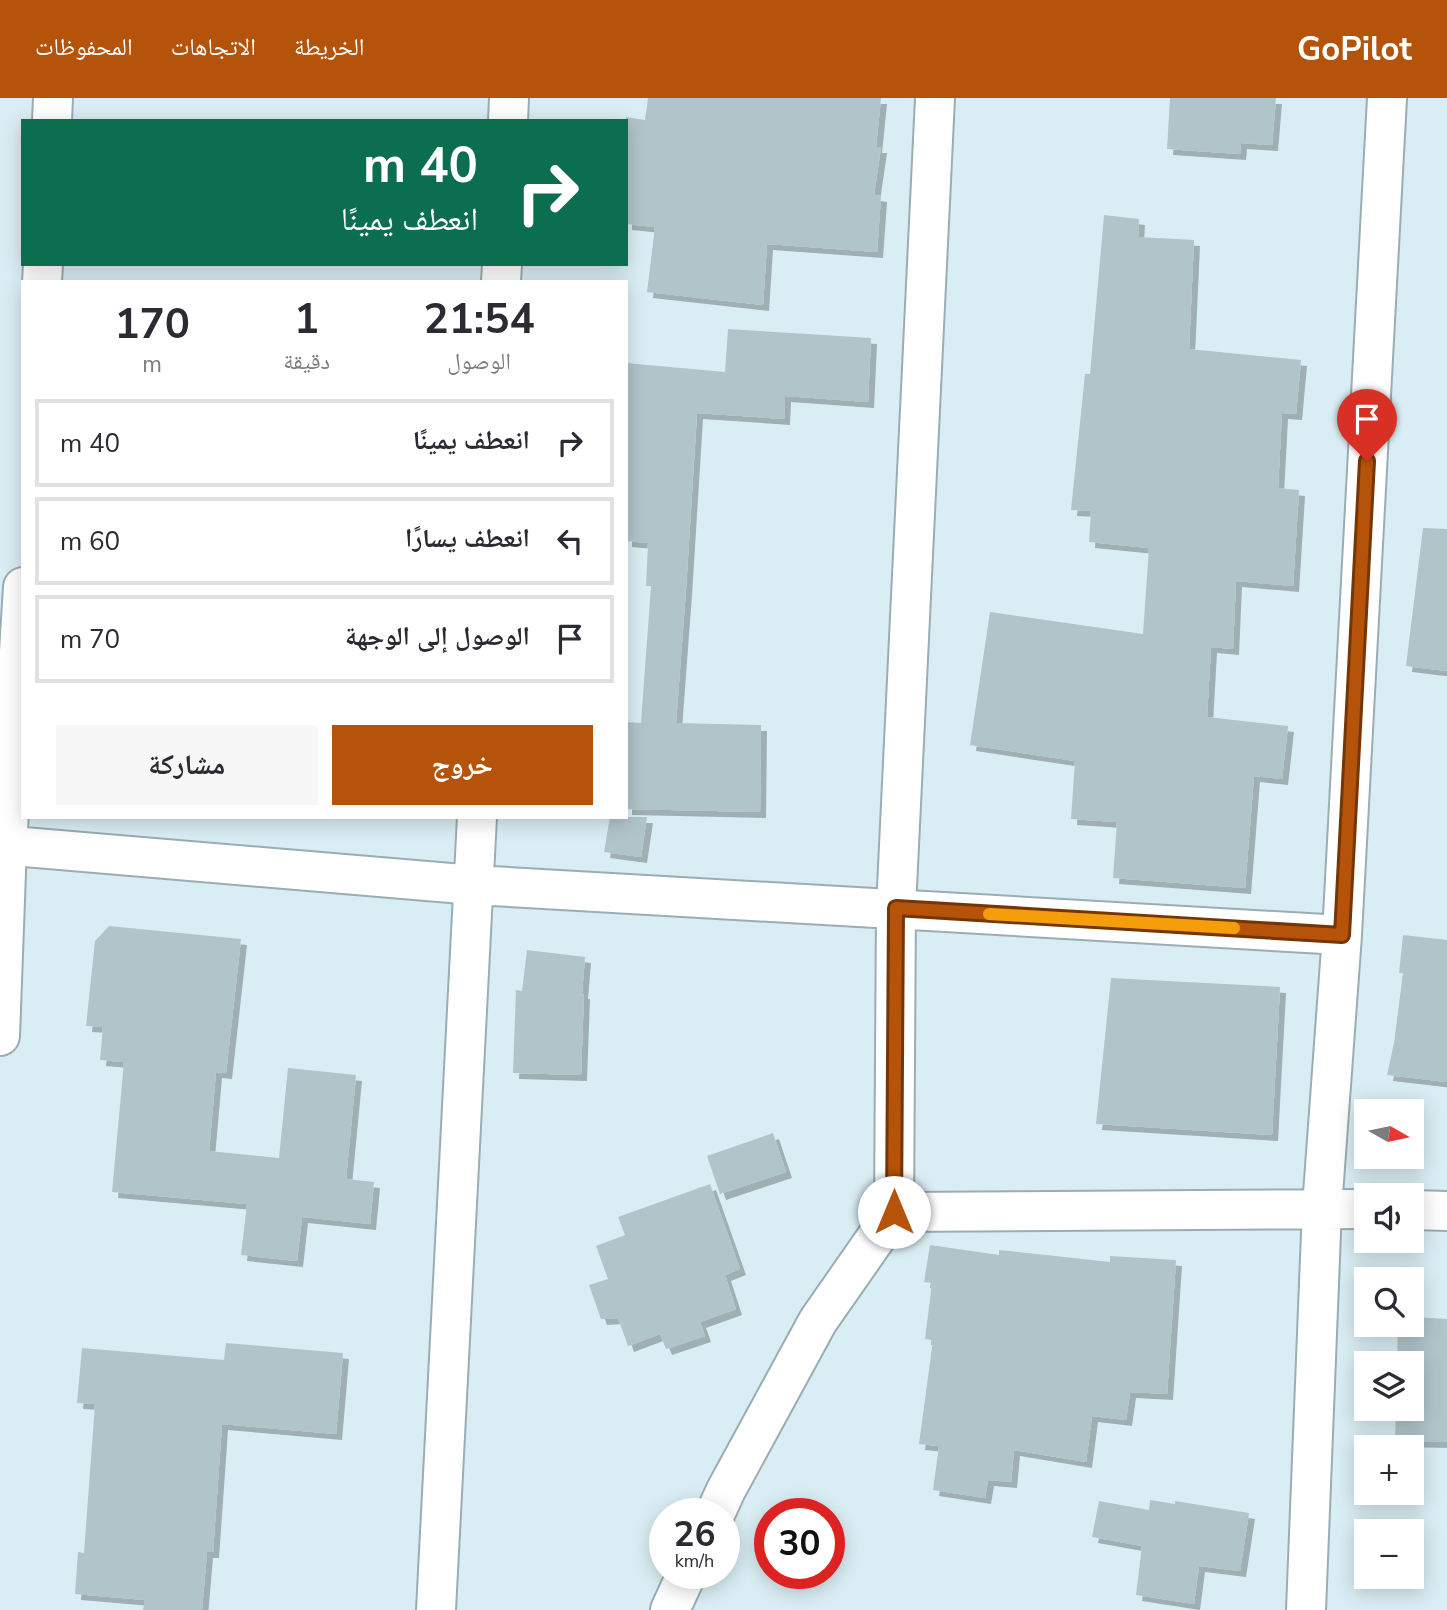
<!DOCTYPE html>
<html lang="ar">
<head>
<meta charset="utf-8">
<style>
	:root { --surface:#fff; --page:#f7f7f7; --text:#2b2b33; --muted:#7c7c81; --line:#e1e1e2; --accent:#b45309 }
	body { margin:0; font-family:"Nunito Sans","Noto Naskh Arabic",sans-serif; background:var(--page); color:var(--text); direction:rtl; height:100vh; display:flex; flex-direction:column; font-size:26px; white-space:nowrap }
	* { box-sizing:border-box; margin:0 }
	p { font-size:23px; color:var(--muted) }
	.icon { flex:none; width:38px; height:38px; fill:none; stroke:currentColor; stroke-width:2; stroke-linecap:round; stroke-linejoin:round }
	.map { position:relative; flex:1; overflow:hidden; direction:ltr }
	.sheet { position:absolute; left:21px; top:182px; width:607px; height:539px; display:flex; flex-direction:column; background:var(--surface); border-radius:0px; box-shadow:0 4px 18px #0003; direction:rtl }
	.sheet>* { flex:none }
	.top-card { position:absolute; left:21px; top:21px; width:607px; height:147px; border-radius:0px; box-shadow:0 4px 18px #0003; direction:rtl; background:#0b6e4f; color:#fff; overflow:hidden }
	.needle { width:46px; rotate:99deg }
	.fabs { position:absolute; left:1354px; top:1001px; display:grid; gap:14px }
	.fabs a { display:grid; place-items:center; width:70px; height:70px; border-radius:0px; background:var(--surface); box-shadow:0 4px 18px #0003; font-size:35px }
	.speed { position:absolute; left:649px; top:1400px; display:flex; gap:14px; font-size:35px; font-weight:700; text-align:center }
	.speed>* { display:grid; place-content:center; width:91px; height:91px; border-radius:50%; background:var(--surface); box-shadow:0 4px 18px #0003; line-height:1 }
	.speed small { font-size:18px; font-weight:400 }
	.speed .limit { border:10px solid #d22; background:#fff; color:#111 }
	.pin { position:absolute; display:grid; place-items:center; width:60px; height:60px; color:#fff; margin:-72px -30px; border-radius:50% 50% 50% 0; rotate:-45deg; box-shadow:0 0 7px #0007 }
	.pin .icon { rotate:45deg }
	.me { position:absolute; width:77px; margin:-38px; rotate:0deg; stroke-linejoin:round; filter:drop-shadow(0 0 5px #0008) }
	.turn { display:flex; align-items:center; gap:24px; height:147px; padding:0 35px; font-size:32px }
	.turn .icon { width:91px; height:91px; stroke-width:2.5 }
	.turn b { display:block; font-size:49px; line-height:60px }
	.eta { display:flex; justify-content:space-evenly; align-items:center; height:119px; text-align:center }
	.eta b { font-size:42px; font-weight:700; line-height:49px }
	.primary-button { display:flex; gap:14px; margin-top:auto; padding:14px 35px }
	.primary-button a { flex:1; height:80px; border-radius:0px; background:var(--accent); color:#fff; font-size:28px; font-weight:700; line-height:80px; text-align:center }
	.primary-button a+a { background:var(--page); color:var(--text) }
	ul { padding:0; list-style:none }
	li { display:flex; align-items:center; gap:21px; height:88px; margin:0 14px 10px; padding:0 21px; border:4px solid var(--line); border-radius:0px }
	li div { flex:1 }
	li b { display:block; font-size:26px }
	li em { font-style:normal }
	header { display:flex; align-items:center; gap:42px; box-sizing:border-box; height:98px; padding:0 35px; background:var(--accent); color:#fff }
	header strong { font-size:33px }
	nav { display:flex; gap:38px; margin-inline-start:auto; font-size:24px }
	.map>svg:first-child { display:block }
	.building { fill:#b0c5ca; filter:url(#shadow) }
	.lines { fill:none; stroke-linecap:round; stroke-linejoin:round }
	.minor-casing { stroke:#9aadb2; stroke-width:42 }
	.minor { stroke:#fff; stroke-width:38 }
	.route-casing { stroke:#753606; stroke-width:18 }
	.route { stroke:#b45309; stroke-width:12 }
	.slow { stroke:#f59e0b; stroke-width:12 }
</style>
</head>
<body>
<header>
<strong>GoPilot</strong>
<nav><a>الخريطة</a><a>الاتجاهات</a><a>المحفوظات</a></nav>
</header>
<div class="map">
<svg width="1447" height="1512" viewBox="0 0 1447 1512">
	<defs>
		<filter id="shadow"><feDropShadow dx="6" dy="6" stdDeviation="0" flood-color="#0004"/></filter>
	</defs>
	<rect width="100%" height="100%" fill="#d9eef4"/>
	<!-- building -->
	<path class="building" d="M648 0H881L876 49H881L874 97 881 98 877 154 767 146 763 207 647 194 655 129 626 126V19L645 22Z
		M1170 0H1276L1272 47 1241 45 1240 56 1167 51Z
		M1104 117 1139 121 1138 139 1194 142 1189 251 1301 262 1296 316 1282 315 1278 390 1299 392 1293 488 1236 483 1233 551 1211 549 1207 619 1288 628 1282 681 1254 678 1245 790 1113 780 1117 724 1071 721 1075 663 970 647 990 514 1143 536 1149 450 1089 444 1091 413 1071 412 1085 276H1090Z
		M728 231 871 240 868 304 785 298 784 321 697 315 686 491 676 625 761 627 760 714 626 711V624L641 625 651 488H646L648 445 626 443V265L725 274Z
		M1423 430 1447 431V573L1406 568Z
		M610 719H647L641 759 604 754Z
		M109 828 241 841 226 975 216 974 209 1053 279 1060 288 970 356 977 346 1081 374 1084 370 1126 302 1119 297 1163 241 1157 247 1106 112 1094 124 964 100 962 103 929 86 928 95 843Z
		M1403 837 1447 842V984L1387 977 1394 945 1403 875H1399Z
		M527 852 585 859 582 895H584L581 977 513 975 516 892 522 893Z
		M1111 880 1280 889 1272 1037 1096 1026Z
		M773 1035 786 1074 720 1096 707 1058Z
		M710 1086 740 1171 725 1177 736 1211 700 1224 705 1238 666 1251 660 1236 628 1248 618 1220 601 1221 589 1187 608 1181 596 1148 625 1137 618 1119Z
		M930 1147 999 1157V1152L1110 1164V1158L1176 1162 1167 1296 1130 1294 1126 1322 1092 1318 1086 1364 1014 1352 1011 1384 988 1382 985 1400 933 1392 939 1348 919 1346 933 1242 925 1241 932 1185 924 1184Z
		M1412 1219 1447 1221V1344L1395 1343 1396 1311H1412V1265H1397L1398 1227H1412Z
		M226 1245 343 1255 336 1336 222 1326 213 1454H207L202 1512H143L145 1502 75 1496 78 1454 84 1455 95 1306 77 1305 82 1250 224 1262Z
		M1150 1402 1175 1406V1403L1249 1415 1240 1473 1199 1468 1194 1506 1136 1497 1142 1448 1092 1439 1099 1403 1149 1412Z"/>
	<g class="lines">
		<defs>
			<path id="minor" d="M52 23 53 0
				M508 23 509 0
				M42 184 43 166
				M501 184 502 166
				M0 747 474 787 1342 837
				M0 938 7 747 23 489
				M1412 1112 1447 1113
				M894 1114 1367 1111
				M715 1416 726 1392 818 1223 894 1114 896 810 935 0
				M436 1512 477 719
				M670 1512 687 1475
				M1306 1512 1322 1110 1342 837 1387 0"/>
		</defs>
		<!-- minor casing -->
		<use href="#minor" class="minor-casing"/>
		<!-- minor -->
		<use href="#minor" class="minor"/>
	</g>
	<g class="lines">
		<defs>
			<path id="route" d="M894 1114 896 810 1342 837 1367 363"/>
		</defs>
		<!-- route casing -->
		<use href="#route" class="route-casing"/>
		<!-- route -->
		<use href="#route" class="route"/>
		<!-- slow -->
		<path class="slow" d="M989 816 1234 830"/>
	</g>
</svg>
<div class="fabs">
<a><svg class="needle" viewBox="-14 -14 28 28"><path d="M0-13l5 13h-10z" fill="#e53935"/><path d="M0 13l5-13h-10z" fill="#7c7c81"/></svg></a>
<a><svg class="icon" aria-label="sound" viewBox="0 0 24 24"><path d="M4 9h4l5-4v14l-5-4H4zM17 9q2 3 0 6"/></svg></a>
<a><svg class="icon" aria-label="search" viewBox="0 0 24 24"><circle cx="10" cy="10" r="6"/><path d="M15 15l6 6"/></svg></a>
<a><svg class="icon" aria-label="layers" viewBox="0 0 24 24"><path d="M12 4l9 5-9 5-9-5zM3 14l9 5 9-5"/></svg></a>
<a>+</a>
<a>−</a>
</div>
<div class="speed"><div>26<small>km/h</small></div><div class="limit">30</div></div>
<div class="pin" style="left:1367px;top:363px;background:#d93025"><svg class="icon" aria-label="arrive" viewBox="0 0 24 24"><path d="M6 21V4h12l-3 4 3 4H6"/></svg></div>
<svg class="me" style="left:894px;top:1114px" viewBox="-20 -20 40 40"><circle r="19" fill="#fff"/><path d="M0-13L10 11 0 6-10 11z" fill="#b45309"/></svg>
<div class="top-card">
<div class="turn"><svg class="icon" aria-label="right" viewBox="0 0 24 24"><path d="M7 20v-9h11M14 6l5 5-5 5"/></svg><div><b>40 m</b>انعطف يمينًا</div></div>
</div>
<section class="sheet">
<div class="eta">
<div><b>21:54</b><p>الوصول</p></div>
<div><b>1</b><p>دقيقة</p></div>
<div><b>170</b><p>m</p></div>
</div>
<ul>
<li><svg class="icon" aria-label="right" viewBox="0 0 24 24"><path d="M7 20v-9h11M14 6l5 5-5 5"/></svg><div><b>انعطف يمينًا</b></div><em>40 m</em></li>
<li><svg class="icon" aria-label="left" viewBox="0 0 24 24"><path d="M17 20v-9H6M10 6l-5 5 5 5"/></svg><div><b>انعطف يسارًا</b></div><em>60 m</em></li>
<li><svg class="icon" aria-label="arrive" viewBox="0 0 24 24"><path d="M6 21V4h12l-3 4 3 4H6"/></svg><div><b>الوصول إلى الوجهة</b></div><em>70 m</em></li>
</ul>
<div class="primary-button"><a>خروج</a><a>مشاركة</a></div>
</section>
</div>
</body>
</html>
